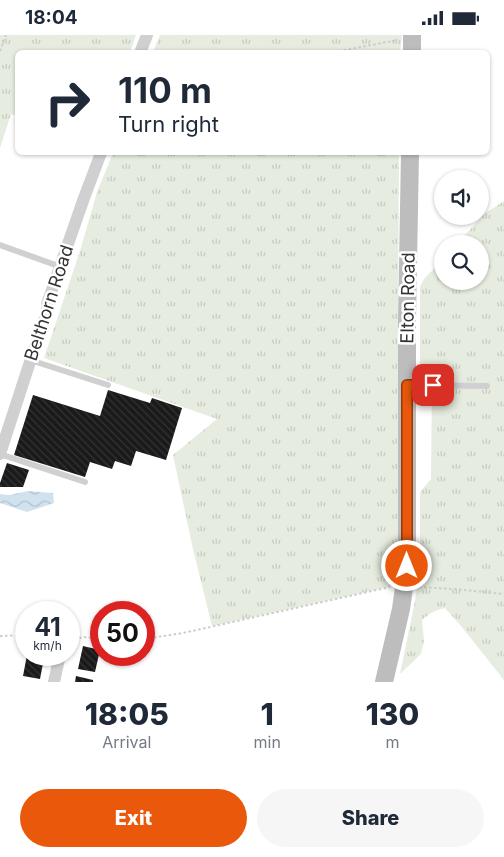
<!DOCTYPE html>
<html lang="en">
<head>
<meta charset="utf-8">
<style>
	:root { --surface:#fff; --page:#f6f6f7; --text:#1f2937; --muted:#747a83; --accent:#ea580c }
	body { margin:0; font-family:Inter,sans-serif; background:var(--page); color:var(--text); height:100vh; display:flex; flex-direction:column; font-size:19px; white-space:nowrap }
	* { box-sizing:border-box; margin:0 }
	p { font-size:16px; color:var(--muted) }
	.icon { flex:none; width:28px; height:28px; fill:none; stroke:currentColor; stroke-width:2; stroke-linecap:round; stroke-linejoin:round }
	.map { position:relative; height:647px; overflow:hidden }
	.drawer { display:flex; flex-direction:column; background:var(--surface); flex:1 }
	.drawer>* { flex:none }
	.top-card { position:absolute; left:15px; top:15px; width:475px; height:105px; border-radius:8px; box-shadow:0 1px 4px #0004; background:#fff; color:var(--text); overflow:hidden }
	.tools { position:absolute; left:434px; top:135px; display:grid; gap:10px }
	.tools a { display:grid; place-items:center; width:55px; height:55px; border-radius:50%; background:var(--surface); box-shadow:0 1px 4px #0004; font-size:25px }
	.speed { position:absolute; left:15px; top:566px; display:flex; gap:10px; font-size:25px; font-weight:700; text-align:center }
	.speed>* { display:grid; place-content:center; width:65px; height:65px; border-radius:50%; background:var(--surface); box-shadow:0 1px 4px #0004; line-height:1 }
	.speed small { font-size:12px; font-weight:400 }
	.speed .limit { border:8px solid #d22; background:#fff; color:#111 }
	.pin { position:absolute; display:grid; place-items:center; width:42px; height:42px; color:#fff; margin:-21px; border-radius:10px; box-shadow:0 2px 8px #0006 }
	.me { position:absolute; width:55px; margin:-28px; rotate:0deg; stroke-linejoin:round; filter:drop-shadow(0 0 4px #0008) }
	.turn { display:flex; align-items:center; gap:18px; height:105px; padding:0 20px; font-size:22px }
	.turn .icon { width:65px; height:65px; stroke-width:2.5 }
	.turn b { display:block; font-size:35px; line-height:42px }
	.eta { display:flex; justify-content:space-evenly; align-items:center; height:85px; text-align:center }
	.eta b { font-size:30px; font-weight:800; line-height:35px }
	.primary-button { display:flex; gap:10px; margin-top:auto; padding:10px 20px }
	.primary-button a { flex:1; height:58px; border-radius:30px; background:var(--accent); color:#fff; font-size:20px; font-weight:800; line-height:58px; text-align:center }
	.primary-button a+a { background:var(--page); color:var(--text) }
	.status { display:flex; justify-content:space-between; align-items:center; height:35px; padding:0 25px; background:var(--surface); direction:ltr }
	.status svg { height:14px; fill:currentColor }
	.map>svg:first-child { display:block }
	.grass { fill:url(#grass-tufts) }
	.water { fill:url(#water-waves) }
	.building { fill:url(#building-back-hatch) }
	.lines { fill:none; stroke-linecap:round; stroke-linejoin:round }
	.path { stroke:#cdcdcd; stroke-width:2; stroke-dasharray:2.5 2.5; stroke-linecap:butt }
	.service { stroke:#d0d0d0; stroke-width:6 }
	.minor { stroke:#d0d0d0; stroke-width:12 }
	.secondary { stroke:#bdbdbd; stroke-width:18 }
	.route-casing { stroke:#983908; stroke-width:12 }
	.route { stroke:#ea580c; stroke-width:9 }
	.labels { text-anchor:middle; stroke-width:5; stroke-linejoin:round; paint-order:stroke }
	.street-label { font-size:18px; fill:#333; stroke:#fff }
</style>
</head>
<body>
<div class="status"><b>18:04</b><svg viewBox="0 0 49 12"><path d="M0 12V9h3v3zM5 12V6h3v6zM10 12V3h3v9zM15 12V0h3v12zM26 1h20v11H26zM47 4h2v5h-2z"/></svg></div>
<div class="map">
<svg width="504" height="647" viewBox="0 0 504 647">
	<defs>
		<pattern id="grass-tufts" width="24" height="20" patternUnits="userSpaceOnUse" patternTransform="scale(1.25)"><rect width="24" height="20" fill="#e6ecdf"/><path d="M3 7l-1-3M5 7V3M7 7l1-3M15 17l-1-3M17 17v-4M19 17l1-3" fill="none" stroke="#c6cbc0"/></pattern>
		<pattern id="water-waves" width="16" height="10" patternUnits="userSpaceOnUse" patternTransform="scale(1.25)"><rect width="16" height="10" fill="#cfe2ee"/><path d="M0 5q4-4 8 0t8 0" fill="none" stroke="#b2c2cd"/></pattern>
		<pattern id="building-back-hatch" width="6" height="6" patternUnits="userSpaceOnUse" patternTransform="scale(1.25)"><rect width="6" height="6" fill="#1a1a1a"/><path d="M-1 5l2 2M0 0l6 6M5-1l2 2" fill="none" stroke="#333"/></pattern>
	</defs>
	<rect width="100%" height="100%" fill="#fff"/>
	<!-- grass -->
	<path class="grass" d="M0 0H136L130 17 18 18 17 81 11 79 0 113Z
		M160 0H402L400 17H153Z
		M113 118H399L398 263 399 473 397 550 212 591 193 514 173 420 217 384 44 323 80 216 97 157Z
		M504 166V645L461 591 445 573C435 575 429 579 422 585L424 606 421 619 400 639 416 561 420 525V457L431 444 432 345 420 341V252L424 244 442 225V246H480V209H457L484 179Z"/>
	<!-- water -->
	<path class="water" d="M28 456 53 458 54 468 27 477 0 468V459L9 460Z"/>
	<!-- building -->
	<path class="building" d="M108 355 150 368 152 363 182 373 166 425 136 416 131 431 115 426 112 434 90 427 85 442 14 420 33 360 100 381Z
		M7 428 29 435 23 452H0V448Z
		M83 611 100 615 95 637 78 634Z
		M27 620 44 623 40 644 23 641Z
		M76 641 93 645V647H75Z"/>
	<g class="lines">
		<!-- path -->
		<path class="path" d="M0 16 6 0
			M329 18 398 5
			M419 552 453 554 504 559
			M0 601 26 600
			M69 604H74L85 602 101 604
			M144 604 183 598 390 552"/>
		<!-- service -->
		<path class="service" d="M0 210 61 232
			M30 325 108 350
			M408 350 487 351
			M0 419 85 447"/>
		<!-- minor -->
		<path class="minor" d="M140 18 147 0
			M0 419 42 290 47 279V269L84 163 101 118
			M54 647 60 620"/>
		<!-- secondary -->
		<path class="secondary" d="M412 18V0
			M384 647 401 574 407 531V286L410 118"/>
	</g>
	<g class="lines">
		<defs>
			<path id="route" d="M407 531V350H433"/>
		</defs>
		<!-- route casing -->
		<use href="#route" class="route-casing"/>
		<!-- route -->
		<use href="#route" class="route"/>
	</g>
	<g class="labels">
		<!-- street labels -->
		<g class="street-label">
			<text transform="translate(408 263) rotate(-89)" y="6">Elton Road</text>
			<text transform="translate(49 268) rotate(-72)" y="6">Belthorn Road</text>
		</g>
	</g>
</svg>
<div class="tools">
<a><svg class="icon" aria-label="sound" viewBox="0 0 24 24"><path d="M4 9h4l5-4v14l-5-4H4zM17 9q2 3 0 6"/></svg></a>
<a><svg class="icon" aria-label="search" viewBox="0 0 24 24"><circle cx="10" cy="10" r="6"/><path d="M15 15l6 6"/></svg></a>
</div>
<div class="speed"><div>41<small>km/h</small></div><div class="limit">50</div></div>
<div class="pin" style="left:433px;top:350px;background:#d93025"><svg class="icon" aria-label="arrive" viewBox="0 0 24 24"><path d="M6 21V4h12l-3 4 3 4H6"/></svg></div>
<svg class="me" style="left:407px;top:531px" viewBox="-20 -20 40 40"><circle r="17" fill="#ea580c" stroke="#fff" stroke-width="3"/><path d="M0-11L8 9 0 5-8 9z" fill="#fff"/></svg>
<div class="top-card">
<div class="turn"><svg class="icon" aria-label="right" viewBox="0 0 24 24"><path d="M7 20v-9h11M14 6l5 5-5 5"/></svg><div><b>110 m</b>Turn right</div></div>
</div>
</div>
<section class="drawer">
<div class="eta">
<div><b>18:05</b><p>Arrival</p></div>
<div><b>1</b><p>min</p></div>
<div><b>130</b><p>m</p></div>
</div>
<div class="primary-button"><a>Exit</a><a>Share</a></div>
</section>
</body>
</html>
